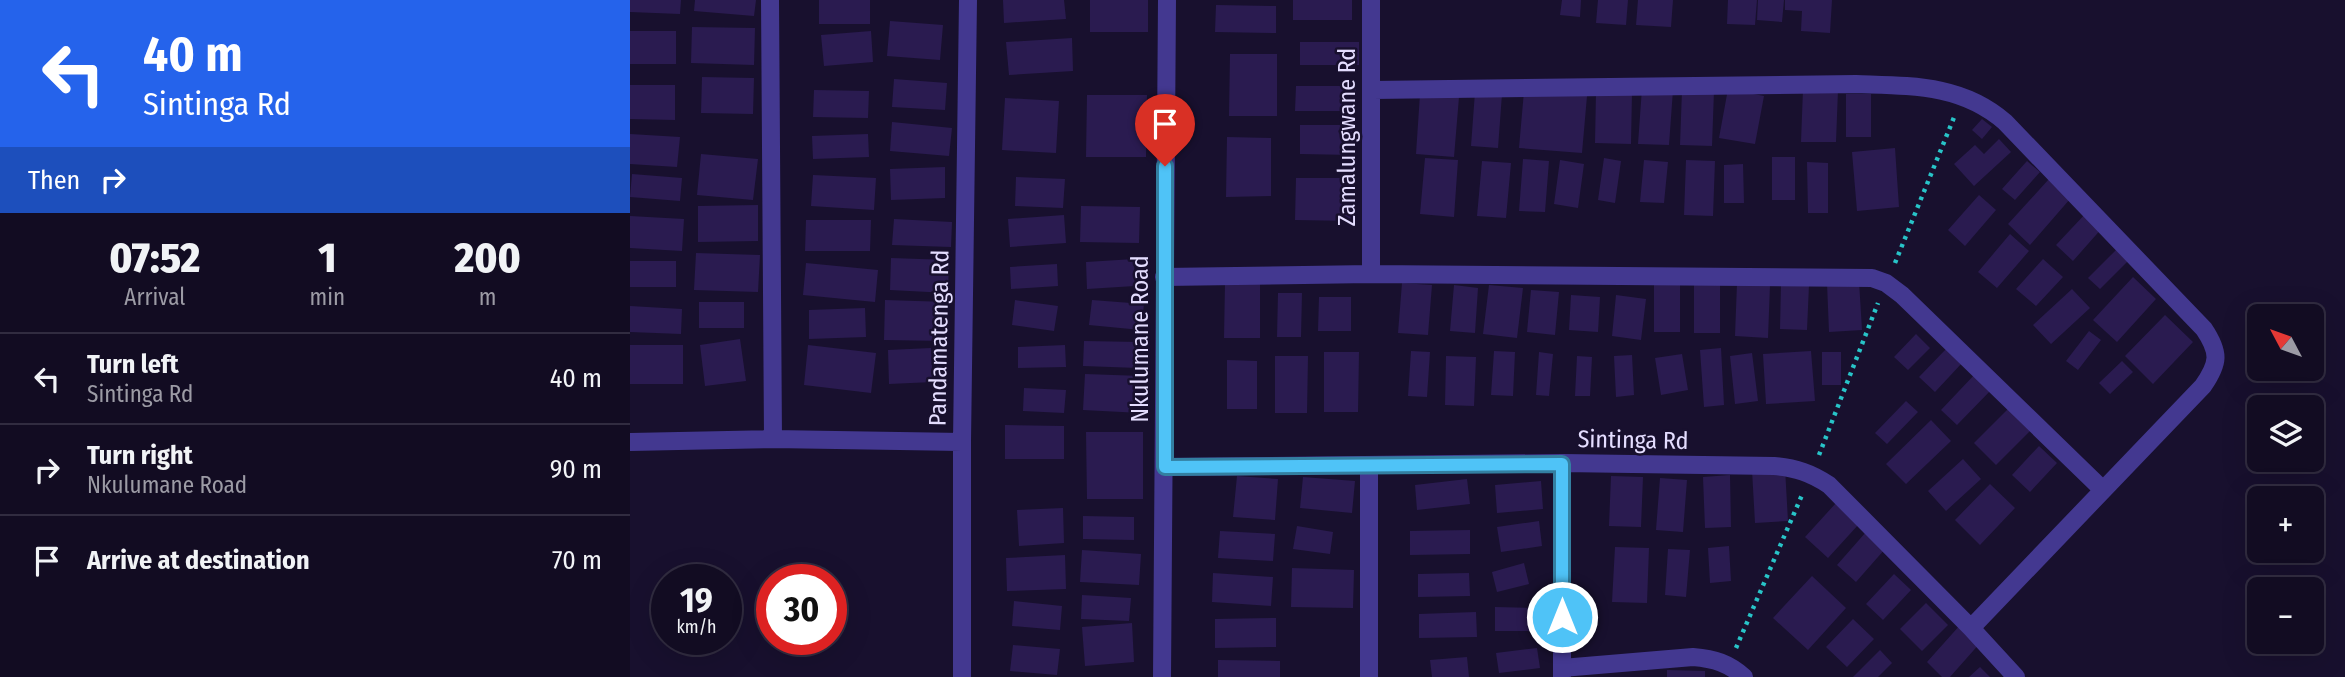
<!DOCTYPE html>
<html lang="en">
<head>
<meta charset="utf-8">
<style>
	:root { --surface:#120c22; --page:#1f1a2f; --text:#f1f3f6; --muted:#9c9ba5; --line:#312c40 }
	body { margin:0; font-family:"Fira Sans Condensed",sans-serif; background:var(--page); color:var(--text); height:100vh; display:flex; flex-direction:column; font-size:26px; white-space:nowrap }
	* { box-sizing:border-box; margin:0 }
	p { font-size:23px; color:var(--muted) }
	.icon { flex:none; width:38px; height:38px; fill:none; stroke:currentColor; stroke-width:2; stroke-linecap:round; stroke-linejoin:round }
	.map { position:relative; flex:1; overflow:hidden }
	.panel { display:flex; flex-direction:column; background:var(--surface); width:630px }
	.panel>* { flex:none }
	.hud { background:#2563eb; color:#fff; overflow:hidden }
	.needle { width:46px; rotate:311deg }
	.tools { position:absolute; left:1617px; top:304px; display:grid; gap:14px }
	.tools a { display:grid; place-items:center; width:77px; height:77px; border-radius:10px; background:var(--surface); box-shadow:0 7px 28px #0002,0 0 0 2px var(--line); font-size:35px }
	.speed { position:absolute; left:21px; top:564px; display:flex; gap:14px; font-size:35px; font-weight:700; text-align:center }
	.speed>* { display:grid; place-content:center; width:91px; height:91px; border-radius:50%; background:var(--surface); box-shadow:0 7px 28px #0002,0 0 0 2px var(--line); line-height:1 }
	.speed small { font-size:18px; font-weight:400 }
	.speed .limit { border:10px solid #d22; background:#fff; color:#111 }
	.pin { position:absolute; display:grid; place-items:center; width:60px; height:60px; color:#fff; margin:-72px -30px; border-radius:50% 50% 50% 0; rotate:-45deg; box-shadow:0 0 7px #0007 }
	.pin .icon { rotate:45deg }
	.me { position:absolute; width:77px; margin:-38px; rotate:0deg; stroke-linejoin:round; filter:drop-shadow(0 0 5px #0008) }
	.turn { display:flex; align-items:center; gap:24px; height:147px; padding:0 28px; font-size:32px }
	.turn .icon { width:91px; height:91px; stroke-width:2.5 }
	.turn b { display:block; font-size:49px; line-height:60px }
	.then { display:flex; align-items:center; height:66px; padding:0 28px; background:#0003; gap:14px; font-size:26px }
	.eta { display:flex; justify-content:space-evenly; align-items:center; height:119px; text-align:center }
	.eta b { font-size:42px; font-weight:800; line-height:49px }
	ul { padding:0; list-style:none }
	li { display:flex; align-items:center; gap:21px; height:91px; padding:0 28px; border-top:2px solid var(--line) }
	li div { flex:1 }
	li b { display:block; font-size:26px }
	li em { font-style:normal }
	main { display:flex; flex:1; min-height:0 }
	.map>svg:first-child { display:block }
	.building { fill:#2a1b50 }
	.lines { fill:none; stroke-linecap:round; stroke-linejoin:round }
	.path { stroke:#28c4c8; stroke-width:4.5; stroke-dasharray:3.5 5; stroke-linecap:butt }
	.minor { stroke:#433890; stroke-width:18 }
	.route-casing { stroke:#337fa1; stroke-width:18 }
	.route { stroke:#4fc3f7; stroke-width:12 }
	.labels { text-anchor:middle; stroke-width:5; stroke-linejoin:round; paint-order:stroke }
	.street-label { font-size:24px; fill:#e4ddff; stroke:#18102e }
</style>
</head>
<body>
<main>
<section class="panel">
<div class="hud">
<div class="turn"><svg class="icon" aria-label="left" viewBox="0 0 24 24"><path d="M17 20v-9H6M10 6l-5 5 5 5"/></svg><div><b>40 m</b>Sintinga Rd</div></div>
<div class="then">Then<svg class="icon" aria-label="right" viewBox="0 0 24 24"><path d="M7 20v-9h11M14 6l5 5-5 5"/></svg></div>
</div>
<div class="eta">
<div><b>07:52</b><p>Arrival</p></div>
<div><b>1</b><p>min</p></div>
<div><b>200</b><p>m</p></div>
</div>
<ul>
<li><svg class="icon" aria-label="left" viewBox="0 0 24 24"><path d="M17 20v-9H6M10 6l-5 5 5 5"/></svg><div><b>Turn left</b><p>Sintinga Rd</p></div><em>40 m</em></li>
<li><svg class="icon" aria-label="right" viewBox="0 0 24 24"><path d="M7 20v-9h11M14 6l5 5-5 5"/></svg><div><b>Turn right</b><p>Nkulumane Road</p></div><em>90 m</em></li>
<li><svg class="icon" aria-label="arrive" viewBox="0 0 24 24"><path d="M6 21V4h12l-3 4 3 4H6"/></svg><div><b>Arrive at destination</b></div><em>70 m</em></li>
</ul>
</section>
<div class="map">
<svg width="1715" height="677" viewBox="0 0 1715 677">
	<rect width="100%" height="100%" fill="#18102e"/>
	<!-- building -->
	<path class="building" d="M0 0H51L50 14 0 12Z
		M65 0H126L124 16 64 11Z
		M189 0H240V24H189Z
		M373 0H434L436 19 374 23Z
		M460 0H518V32H460Z
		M663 0H722V20H663Z
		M932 0H951L950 17 930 15Z
		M968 0H998L996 25 966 23Z
		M1008 0H1043L1041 27 1006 25Z
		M1098 0H1127L1125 25 1097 24Z
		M1128 0H1154L1152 22 1127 20Z
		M1155 0H1202L1200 33 1171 31 1172 11 1155 10Z
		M586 5 646 6V33L585 32Z
		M260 21 313 25 310 60 257 56Z
		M62 27 125 28 124 65 61 63Z
		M0 31H46V64H0Z
		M241 31 243 62 194 66 191 35Z
		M442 38 443 71 379 75 376 42Z
		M670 42H729V65H670Z
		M600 54H647V116H599Z
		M72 77 124 78 123 114 71 113Z
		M264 79 317 83 315 110 262 107Z
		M0 85H45V120L0 119Z
		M666 86H726V111H665Z
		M1012 88 1043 90 1039 145 1008 144Z
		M1098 89 1134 96 1125 144 1089 138Z
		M1173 89 1208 90 1206 142H1171Z
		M184 90 239 91 238 118 183 117Z
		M1052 90 1084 91 1082 146 1050 145Z
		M894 91 957 96 952 153 889 148Z
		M845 92 872 94 868 148 841 146Z
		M966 92H1002L1001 144 965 143Z
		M790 94 829 97 824 157 786 154Z
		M1216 94H1241V137H1216Z
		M457 95H517L516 157H456Z
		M375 98 429 101 426 153 372 150Z
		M1352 119 1362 127 1352 139 1342 130Z
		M262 122 322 128 319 156 260 151Z
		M670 125H723V155L670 154Z
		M0 134 50 137 47 167 0 164Z
		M238 134 239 157 183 159 182 136Z
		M597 137 641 138V196L596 197Z
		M1369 139 1381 152 1344 186 1324 164 1345 145 1354 154Z
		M1265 148 1269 207 1227 211 1222 152Z
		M71 154 128 159 123 200 67 195Z
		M1142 157H1165V200H1142Z
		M795 158 828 160 824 217 790 214Z
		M974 158 991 161 985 203 968 200Z
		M893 159 919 161 915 212 889 211Z
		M930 160 954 164 948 208 924 204Z
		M1014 160 1038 162 1034 203 1010 202Z
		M1056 160 1085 161 1083 216 1054 215Z
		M852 161 881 163 876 218 847 216Z
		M1397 161 1410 172 1385 200 1372 189Z
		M1177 162 1198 163V213H1178Z
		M1113 164 1114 203H1094V165Z
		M315 167V198L261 200 260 169Z
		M2 174 52 178 50 201 0 197Z
		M183 175 246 178 244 210 181 206Z
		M386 177 435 179 433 208 385 206Z
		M666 178H725L724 221 665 220Z
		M1419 179 1440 199 1400 245 1378 224Z
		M1349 195 1366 210 1335 246 1318 230Z
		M128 205V241L68 242V206Z
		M451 206 510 207 509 243 450 242Z
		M1457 212 1473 227 1443 261 1426 245Z
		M434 215 436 243 380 247 378 219Z
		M0 216 54 219 52 251 0 248Z
		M264 219 322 222 321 247 262 245Z
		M176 220H241L240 251H175Z
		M1380 234 1399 251 1367 288 1348 272Z
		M1486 250 1498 261 1470 289 1458 278Z
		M66 253 130 255 128 292 64 290Z
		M261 258 319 260 318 293 260 290Z
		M504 259 505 286 457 289 456 262Z
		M1413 259 1433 277 1406 306 1386 289Z
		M0 261H46V287H0Z
		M176 263 248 270 245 302 173 295Z
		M427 264 428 286 381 289 380 267Z
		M1503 277 1526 299 1487 342 1463 320Z
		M1229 281 1232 330 1199 332 1197 283Z
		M595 283 630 284V338H594Z
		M772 283 802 285 798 335 768 333Z
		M1090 283V333H1064V284Z
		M1107 283 1140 285 1138 338 1105 336Z
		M1024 284H1050V332H1024Z
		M1151 284 1179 285 1177 330 1150 329Z
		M824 285 848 288 845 333 820 331Z
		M859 285 893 288 887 338 853 334Z
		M1442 289 1460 308 1421 344 1403 325Z
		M901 290 929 292 925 335 897 332Z
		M648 293H672L671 337H647Z
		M941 295 970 297 968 332 939 330Z
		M986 295 1016 299 1011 340 982 336Z
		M689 297H721V331H688Z
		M255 300 318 302 316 341 254 340Z
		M385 300 428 306 424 331 382 325Z
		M462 300 514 304 511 330 459 325Z
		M69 302H114V328H69Z
		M0 306 52 309 51 334 0 332Z
		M235 308 236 337 179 339V310Z
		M1535 315 1563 342 1523 384 1495 356Z
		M1459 331 1471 340 1448 370 1436 361Z
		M1286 334 1300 348 1278 370 1264 357Z
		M110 339 116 381 75 386 70 345Z
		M454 341 509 342 508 368 453 366Z
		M0 345H53V384H0Z
		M178 345 246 353 241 393 174 385Z
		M435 345 436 367 388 368V347Z
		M301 348 303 382 259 384 258 350Z
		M1091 348 1094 405 1074 407 1070 350Z
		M1317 348 1332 363 1305 392 1289 377Z
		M781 351 800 352 797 397 778 396Z
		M864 351 885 352 883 396 861 395Z
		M1181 351 1185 401 1136 404 1133 354Z
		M694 352H729L728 412H694Z
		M909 352 923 354 919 396 906 395Z
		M1192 352H1211V385H1192Z
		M1122 353 1128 401 1105 404 1100 356Z
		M1052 354 1058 390 1031 395 1025 358Z
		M1002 355 1004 395 986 397 984 356Z
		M645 356H678L677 413H645Z
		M816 356 846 357 844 406 815 405Z
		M947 356 962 357 960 396H945Z
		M597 360 627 361V409H597Z
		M1492 361 1503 372 1480 394 1469 383Z
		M1346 373 1362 389 1327 425 1311 410Z
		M455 374 512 376 511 413 453 410Z
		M394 388 436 390 434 413 393 411Z
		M1276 401 1288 412 1257 444 1245 433Z
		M1379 408 1401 430 1366 465 1344 443Z
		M1301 420 1321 441 1276 484 1256 464Z
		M375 425 434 426V459H375Z
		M456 432H513V499H457Z
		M1409 446 1427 463 1400 492 1382 475Z
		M1333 459 1351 479 1316 511 1298 491Z
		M1155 468 1158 521 1125 523 1122 470Z
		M1100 475 1101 527 1075 528 1073 477Z
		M607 476 648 479 645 520 603 517Z
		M981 476 1013 477 1011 527 979 526Z
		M673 477 725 481 722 513 670 508Z
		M1030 478 1057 480 1053 532 1026 530Z
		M837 479 840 504 787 510 785 485Z
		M911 481 913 509 867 513 865 485Z
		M1360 484 1385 508 1350 545 1325 520Z
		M1206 503 1229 524 1198 558 1175 537Z
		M433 508 434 543 389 546 387 510Z
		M453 516 504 517V540L453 539Z
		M909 521 912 546 871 552 867 527Z
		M667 526 703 532 700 554 663 549Z
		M840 530V554L780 555V531Z
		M590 531 645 534 643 561 588 558Z
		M1236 532 1255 549 1226 582 1207 565Z
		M1099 546 1101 581 1080 583 1078 548Z
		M985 547 1019 548 1017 603 982 602Z
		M1038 549 1060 550 1056 597 1035 595Z
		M452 550 511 554 509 585 450 582Z
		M435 555 436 589 377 591 376 558Z
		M894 563 899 584 867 592 862 572Z
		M662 568 724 570 723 608 661 607Z
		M583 573 643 577 641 606 582 602Z
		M839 573 840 596 788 597V574Z
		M1264 574 1281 590 1253 620 1236 604Z
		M1182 576 1216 608 1178 650 1143 618Z
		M452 595 501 598 499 621 451 619Z
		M384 601 432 606 430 630 382 626Z
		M1296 603 1318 625 1292 651 1270 629Z
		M865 607 906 608V631H865Z
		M846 612 847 637 789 638V614Z
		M646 618V647L585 648V619Z
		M1223 619 1244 639 1217 667 1196 647Z
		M502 623 504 662 455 666 452 627Z
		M1331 624 1351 642 1320 677H1312L1297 662Z
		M383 645 430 649 427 675 380 671Z
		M907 648 910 668 869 673 866 653Z
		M1250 650 1262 663 1248 677H1223Z
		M837 657 839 677H802L800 660Z
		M588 660 650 661V677H588Z
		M1350 667 1360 677H1339Z
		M1037 670 1075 671V677H1037Z"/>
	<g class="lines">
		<!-- path -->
		<path class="path" d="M1265 263 1325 115
			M1189 455 1248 303
			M1106 648 1172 495"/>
		<!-- minor -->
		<path class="minor" d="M140 0 143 439
			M743 90 1226 84C1281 86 1331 84 1375 122L1574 329C1590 353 1589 363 1573 386L1341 628
			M741 274V0
			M534 277 741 274 1242 278 1256 283 1272 295 1473 490
			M0 442 143 439 332 442
			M932 463V677
			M535 467 932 463 1144 466C1166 468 1181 473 1199 485L1341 628 1386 677
			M932 668 1063 657C1085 659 1098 663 1114 677
			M332 677V442L338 0
			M532 677 537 0
			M739 677V466"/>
	</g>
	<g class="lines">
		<defs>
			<path id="route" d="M535 166V467L932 464V617"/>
		</defs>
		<!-- route casing -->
		<use href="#route" class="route-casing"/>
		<!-- route -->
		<use href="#route" class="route"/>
	</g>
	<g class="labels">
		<!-- street labels -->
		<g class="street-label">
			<text transform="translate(717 137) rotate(-90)" y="8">Zamalungwane Rd</text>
			<text transform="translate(309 338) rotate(-89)" y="8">Pandamatenga Rd</text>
			<text transform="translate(510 339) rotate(-90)" y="8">Nkulumane Road</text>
			<text transform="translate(1003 440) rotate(1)" y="8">Sintinga Rd</text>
		</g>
	</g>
</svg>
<div class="tools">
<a><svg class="needle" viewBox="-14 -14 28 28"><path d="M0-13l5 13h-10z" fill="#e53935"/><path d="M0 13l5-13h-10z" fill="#9c9ba5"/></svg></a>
<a><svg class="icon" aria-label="layers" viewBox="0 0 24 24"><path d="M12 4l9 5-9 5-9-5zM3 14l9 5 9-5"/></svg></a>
<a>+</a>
<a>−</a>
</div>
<div class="speed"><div>19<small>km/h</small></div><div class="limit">30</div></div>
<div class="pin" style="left:535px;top:166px;background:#d93025"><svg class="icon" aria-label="arrive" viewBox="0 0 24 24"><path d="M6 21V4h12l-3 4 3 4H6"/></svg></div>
<svg class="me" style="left:932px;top:617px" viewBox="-20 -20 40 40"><circle r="17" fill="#4fc3f7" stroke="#fff" stroke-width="3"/><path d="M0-11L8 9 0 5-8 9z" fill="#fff"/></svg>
</div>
</main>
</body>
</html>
